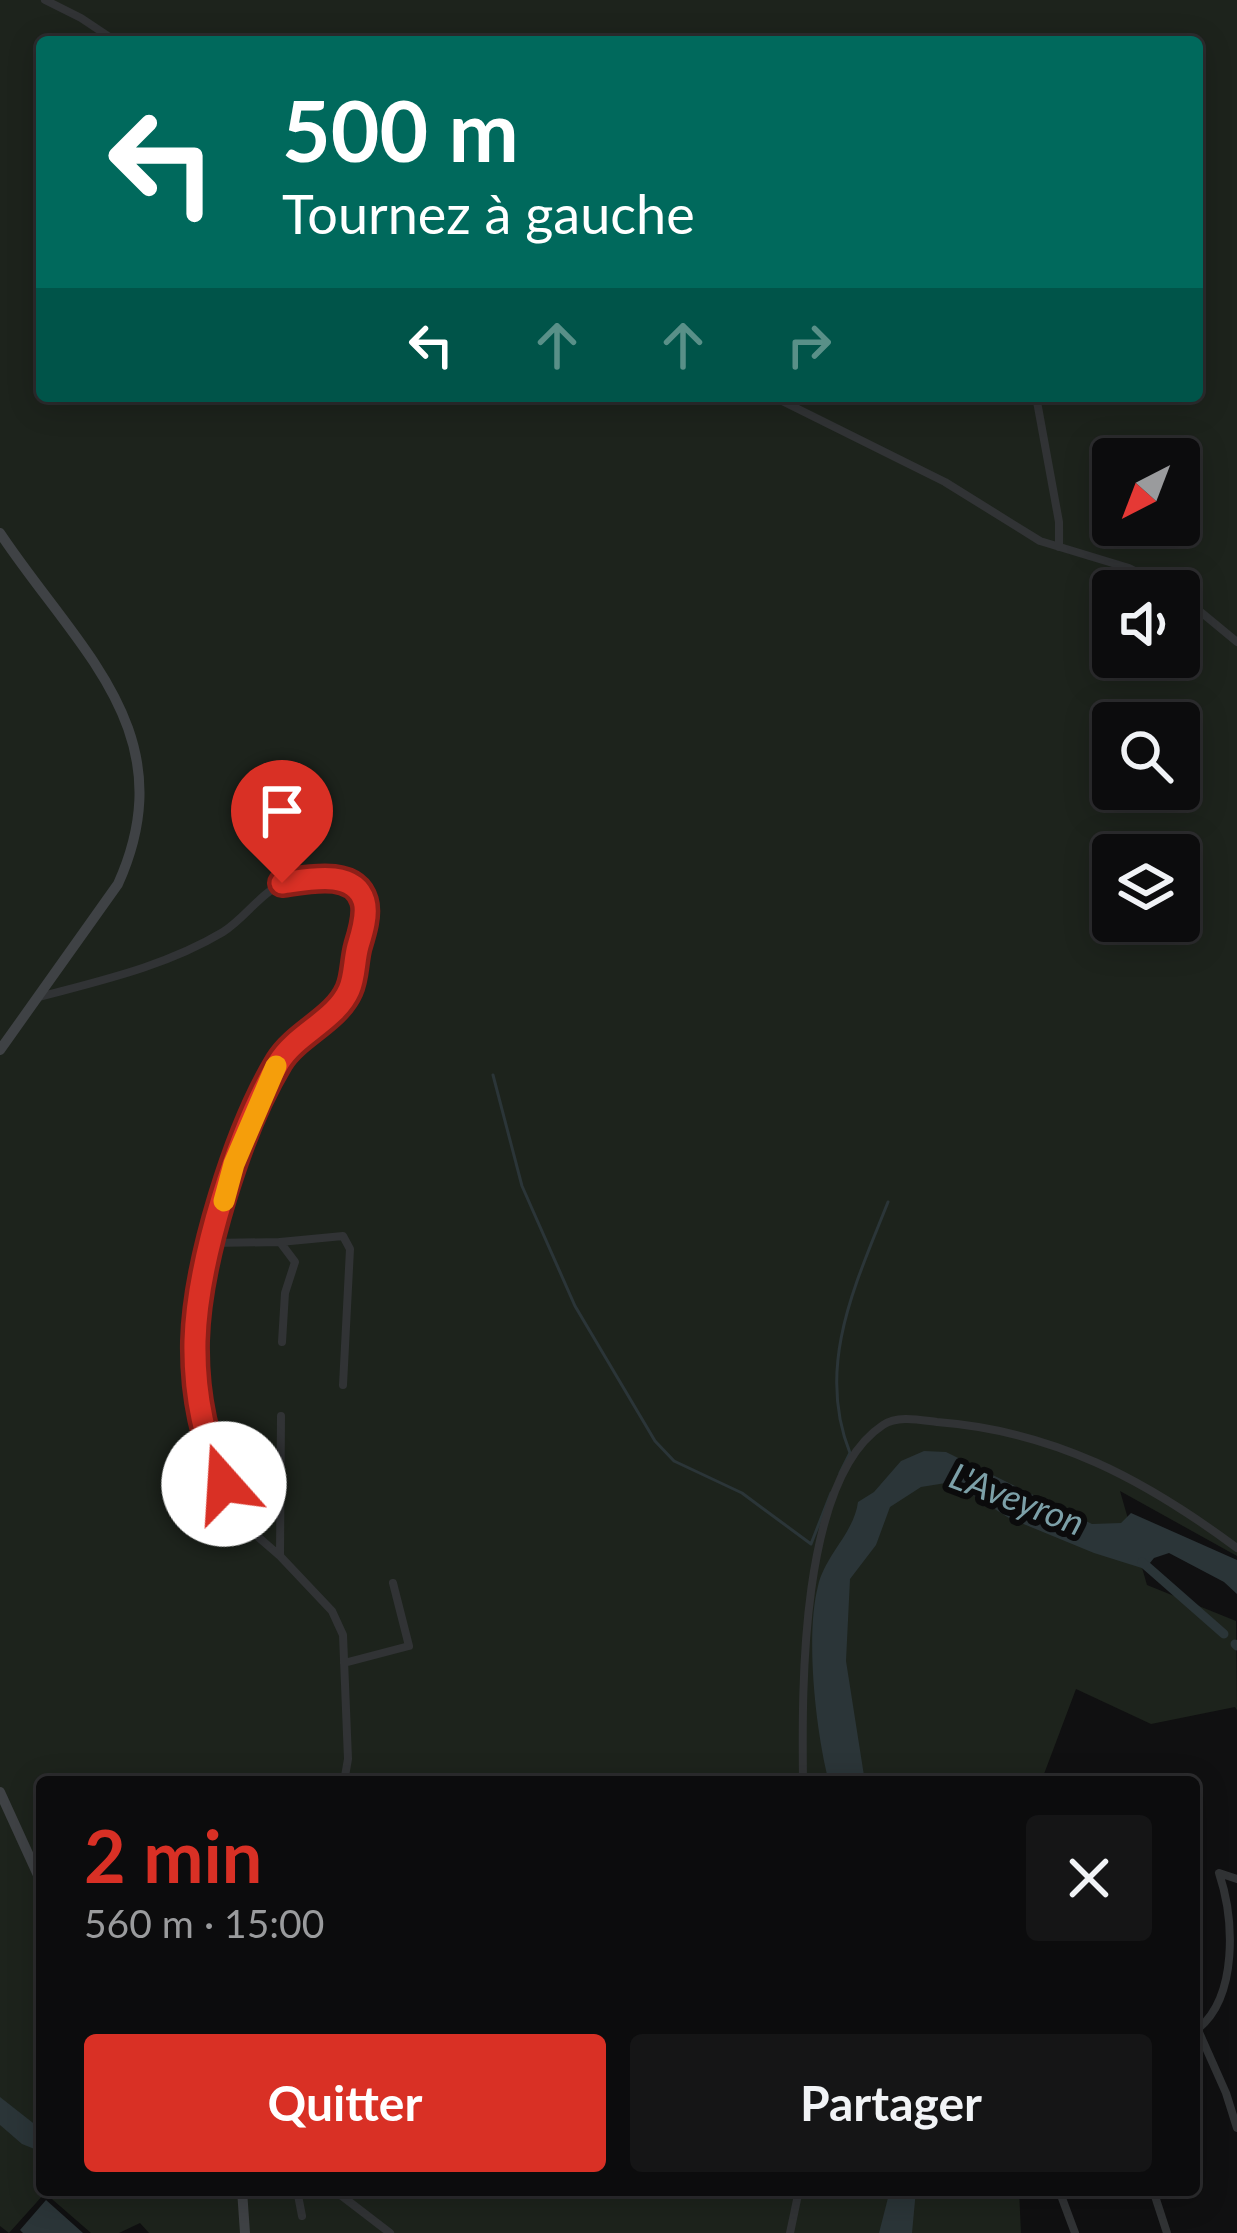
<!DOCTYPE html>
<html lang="fr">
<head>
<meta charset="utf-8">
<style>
	:root { --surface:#0c0c0d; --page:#151516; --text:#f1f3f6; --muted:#9a9b9d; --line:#2c2c2e; --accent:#d93025 }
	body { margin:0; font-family:Lato,sans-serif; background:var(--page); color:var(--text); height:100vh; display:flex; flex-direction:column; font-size:45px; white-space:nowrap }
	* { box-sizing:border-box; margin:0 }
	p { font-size:39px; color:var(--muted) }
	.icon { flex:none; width:66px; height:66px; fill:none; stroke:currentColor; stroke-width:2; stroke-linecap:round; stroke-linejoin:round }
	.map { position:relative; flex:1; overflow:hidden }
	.panel { position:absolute; left:36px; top:1776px; width:1164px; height:420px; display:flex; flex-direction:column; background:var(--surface); border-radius:12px; box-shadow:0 6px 30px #0003,0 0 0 3px var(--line) }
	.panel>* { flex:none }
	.guide { position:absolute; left:36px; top:36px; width:1167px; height:366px; border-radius:12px; box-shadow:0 6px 30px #0003,0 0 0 3px var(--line); background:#00695c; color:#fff; overflow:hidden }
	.needle { width:78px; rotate:222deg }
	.fabs { position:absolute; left:1092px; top:438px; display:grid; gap:24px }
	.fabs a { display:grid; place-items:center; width:108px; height:108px; border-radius:12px; background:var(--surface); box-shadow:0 6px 30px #0003,0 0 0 3px var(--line); font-size:60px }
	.pin { position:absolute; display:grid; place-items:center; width:102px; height:102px; color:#fff; margin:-123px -51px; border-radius:50% 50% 50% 0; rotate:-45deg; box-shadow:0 0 12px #0007 }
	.pin .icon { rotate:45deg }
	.me { position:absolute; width:132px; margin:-66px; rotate:341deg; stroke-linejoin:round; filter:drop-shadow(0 0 9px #0008) }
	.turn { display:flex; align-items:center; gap:42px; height:252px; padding:0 48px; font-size:54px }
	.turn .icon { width:156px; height:156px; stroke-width:2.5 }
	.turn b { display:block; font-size:84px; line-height:102px }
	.lanes { display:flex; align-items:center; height:114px; padding:0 48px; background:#0003; justify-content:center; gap:60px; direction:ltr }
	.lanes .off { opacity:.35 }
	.round { display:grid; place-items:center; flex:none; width:126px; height:126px; border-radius:12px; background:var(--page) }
	.head { display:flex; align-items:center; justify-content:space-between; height:204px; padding:0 48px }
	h1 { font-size:72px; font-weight:700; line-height:90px; color:var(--accent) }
	.cta { display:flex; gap:24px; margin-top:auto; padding:24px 48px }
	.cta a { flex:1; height:138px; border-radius:12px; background:var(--accent); color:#fff; font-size:48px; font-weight:700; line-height:138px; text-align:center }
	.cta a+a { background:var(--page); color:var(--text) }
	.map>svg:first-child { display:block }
	.green { fill:#1d231c; fill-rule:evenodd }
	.water { fill:#2b3538 }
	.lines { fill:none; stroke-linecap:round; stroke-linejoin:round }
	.stream { stroke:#2b3538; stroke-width:3 }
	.canal { stroke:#2b3538; stroke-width:9 }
	.street { stroke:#313335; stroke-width:8 }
	.secondary { stroke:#3f4245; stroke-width:10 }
	.route-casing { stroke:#8d1f18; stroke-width:30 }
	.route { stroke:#d93025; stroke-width:21 }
	.slow { stroke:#f59e0b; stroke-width:21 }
	.labels { text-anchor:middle; stroke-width:12; stroke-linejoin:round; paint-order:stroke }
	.water-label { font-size:36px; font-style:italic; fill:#7ca0a8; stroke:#0b0b0c }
</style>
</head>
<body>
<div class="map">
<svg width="1237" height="2233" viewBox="0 0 1237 2233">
	<rect width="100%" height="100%" fill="#101011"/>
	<!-- green -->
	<path class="green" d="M0 0H1237V1556L1120 1491 1147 1585 1236 1621 1237 1710 1235 1707 1151 1724 1076 1689 1041 1782H42V2190H1019L1021 2233H149L140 2223 119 2233H91L45 2193 9 2233 0 2226ZM42 42H1197V396H42ZM1113 459H1179V525H1113ZM1113 591H1179V657H1113ZM1113 723H1179V789H1113ZM1113 855H1179V921H1113Z"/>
	<!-- water -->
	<path class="water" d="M924 1451 946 1452 1092 1524 1121 1523 1131 1513 1237 1560V1594L1224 1582 1169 1553 1154 1558 1145 1569 1094 1553 1009 1518 952 1482 921 1487 890 1507 876 1545 850 1579 846 1661 865 1782H829C816 1733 805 1636 818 1586 825 1555 854 1533 858 1502L874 1492 901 1461Z
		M0 2097 42 2130V2152L22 2144 0 2125Z
		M890 2190H916L912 2233H879Z
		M46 2200 83 2233H23L20 2230Z"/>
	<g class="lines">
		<!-- stream -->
		<path class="stream" d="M493 1075 522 1186 575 1306 655 1441 674 1461 742 1493 811 1544 831 1493
			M840 1473 850 1453C815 1366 856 1283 888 1202"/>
		<!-- canal -->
		<path class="canal" d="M1142 1562 1224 1634
			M1235 1644 1237 1646"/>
		<!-- street -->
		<path class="street" d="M45 0 81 18 117 42
			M772 396 945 482 1040 541 1129 568 1173 591
			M1036 396 1059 522V547
			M1179 594 1237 642
			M39 997C103 980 166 966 223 932 244 919 259 895 281 884 309 870 347 877 364 901L351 986 344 998 290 1046 261 1095 234 1164 212 1243 195 1340 199 1410 220 1474 241 1522 280 1556 332 1611 343 1635 348 1759 344 1782
			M280 1242 343 1236 350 1249 343 1385
			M212 1243 280 1242 295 1262 285 1293 282 1342
			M280 1554 281 1416
			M344 1663 409 1646 393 1583
			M803 1782C802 1692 799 1480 883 1425 898 1415 920 1420 937 1422 1054 1431 1144 1479 1237 1548
			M1194 2021 1226 2093 1237 2128
			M1199 2028C1237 1996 1235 1921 1219 1873L1237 1879
			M297 2190 302 2216
			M334 2190 390 2233
			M1059 2190 1075 2233
			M1153 2190 1167 2233
			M790 2233 799 2190"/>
		<!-- secondary -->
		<path class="secondary" d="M0 533C78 650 186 733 118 884L0 1050
			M0 1792 42 1884
			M242 2190 245 2233"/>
	</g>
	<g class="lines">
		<defs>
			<path id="route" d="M224 1484C203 1439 194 1390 195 1341 197 1262 238 1130 279 1062 296 1034 336 1020 349 990 355 977 354 960 358 946 362 933 368 914 364 901 354 868 306 880 282 883"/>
		</defs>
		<!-- route casing -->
		<use href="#route" class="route-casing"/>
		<!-- route -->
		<use href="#route" class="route"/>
		<!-- slow -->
		<path class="slow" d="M224 1201 234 1164 276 1066"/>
	</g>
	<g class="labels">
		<!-- water labels -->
		<g class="water-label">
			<text transform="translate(1017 1499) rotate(21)" y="13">L'Aveyron</text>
		</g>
	</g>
</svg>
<div class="fabs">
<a><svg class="needle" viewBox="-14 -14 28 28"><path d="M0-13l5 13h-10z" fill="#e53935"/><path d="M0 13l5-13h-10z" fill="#9a9b9d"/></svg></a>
<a><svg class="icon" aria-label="sound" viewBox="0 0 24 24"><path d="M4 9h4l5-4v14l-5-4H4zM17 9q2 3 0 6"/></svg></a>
<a><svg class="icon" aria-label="search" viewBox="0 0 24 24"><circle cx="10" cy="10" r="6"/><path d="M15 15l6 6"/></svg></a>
<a><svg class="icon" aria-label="layers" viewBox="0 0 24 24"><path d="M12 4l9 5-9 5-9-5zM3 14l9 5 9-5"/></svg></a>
</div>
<div class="pin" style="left:282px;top:883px;background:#d93025"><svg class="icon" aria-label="arrive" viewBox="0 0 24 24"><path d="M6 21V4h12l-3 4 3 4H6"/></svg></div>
<svg class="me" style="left:224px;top:1484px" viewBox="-20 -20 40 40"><circle r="19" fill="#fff"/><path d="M0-13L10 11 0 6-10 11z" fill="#d93025"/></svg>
<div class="guide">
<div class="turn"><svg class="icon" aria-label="left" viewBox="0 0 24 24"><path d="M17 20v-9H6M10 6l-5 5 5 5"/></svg><div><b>500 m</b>Tournez à gauche</div></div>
<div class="lanes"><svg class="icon" aria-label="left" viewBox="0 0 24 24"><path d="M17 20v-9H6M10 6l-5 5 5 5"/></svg><svg class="icon off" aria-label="ahead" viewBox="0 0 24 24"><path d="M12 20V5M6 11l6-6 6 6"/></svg><svg class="icon off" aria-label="ahead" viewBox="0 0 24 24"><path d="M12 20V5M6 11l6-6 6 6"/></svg><svg class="icon off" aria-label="right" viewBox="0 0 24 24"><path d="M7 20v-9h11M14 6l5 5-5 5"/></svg></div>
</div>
<section class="panel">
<div class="head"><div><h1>2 min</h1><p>560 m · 15:00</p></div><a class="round"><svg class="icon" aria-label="close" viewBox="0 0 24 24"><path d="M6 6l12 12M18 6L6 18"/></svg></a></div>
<div class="cta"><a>Quitter</a><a>Partager</a></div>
</section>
</div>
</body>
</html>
